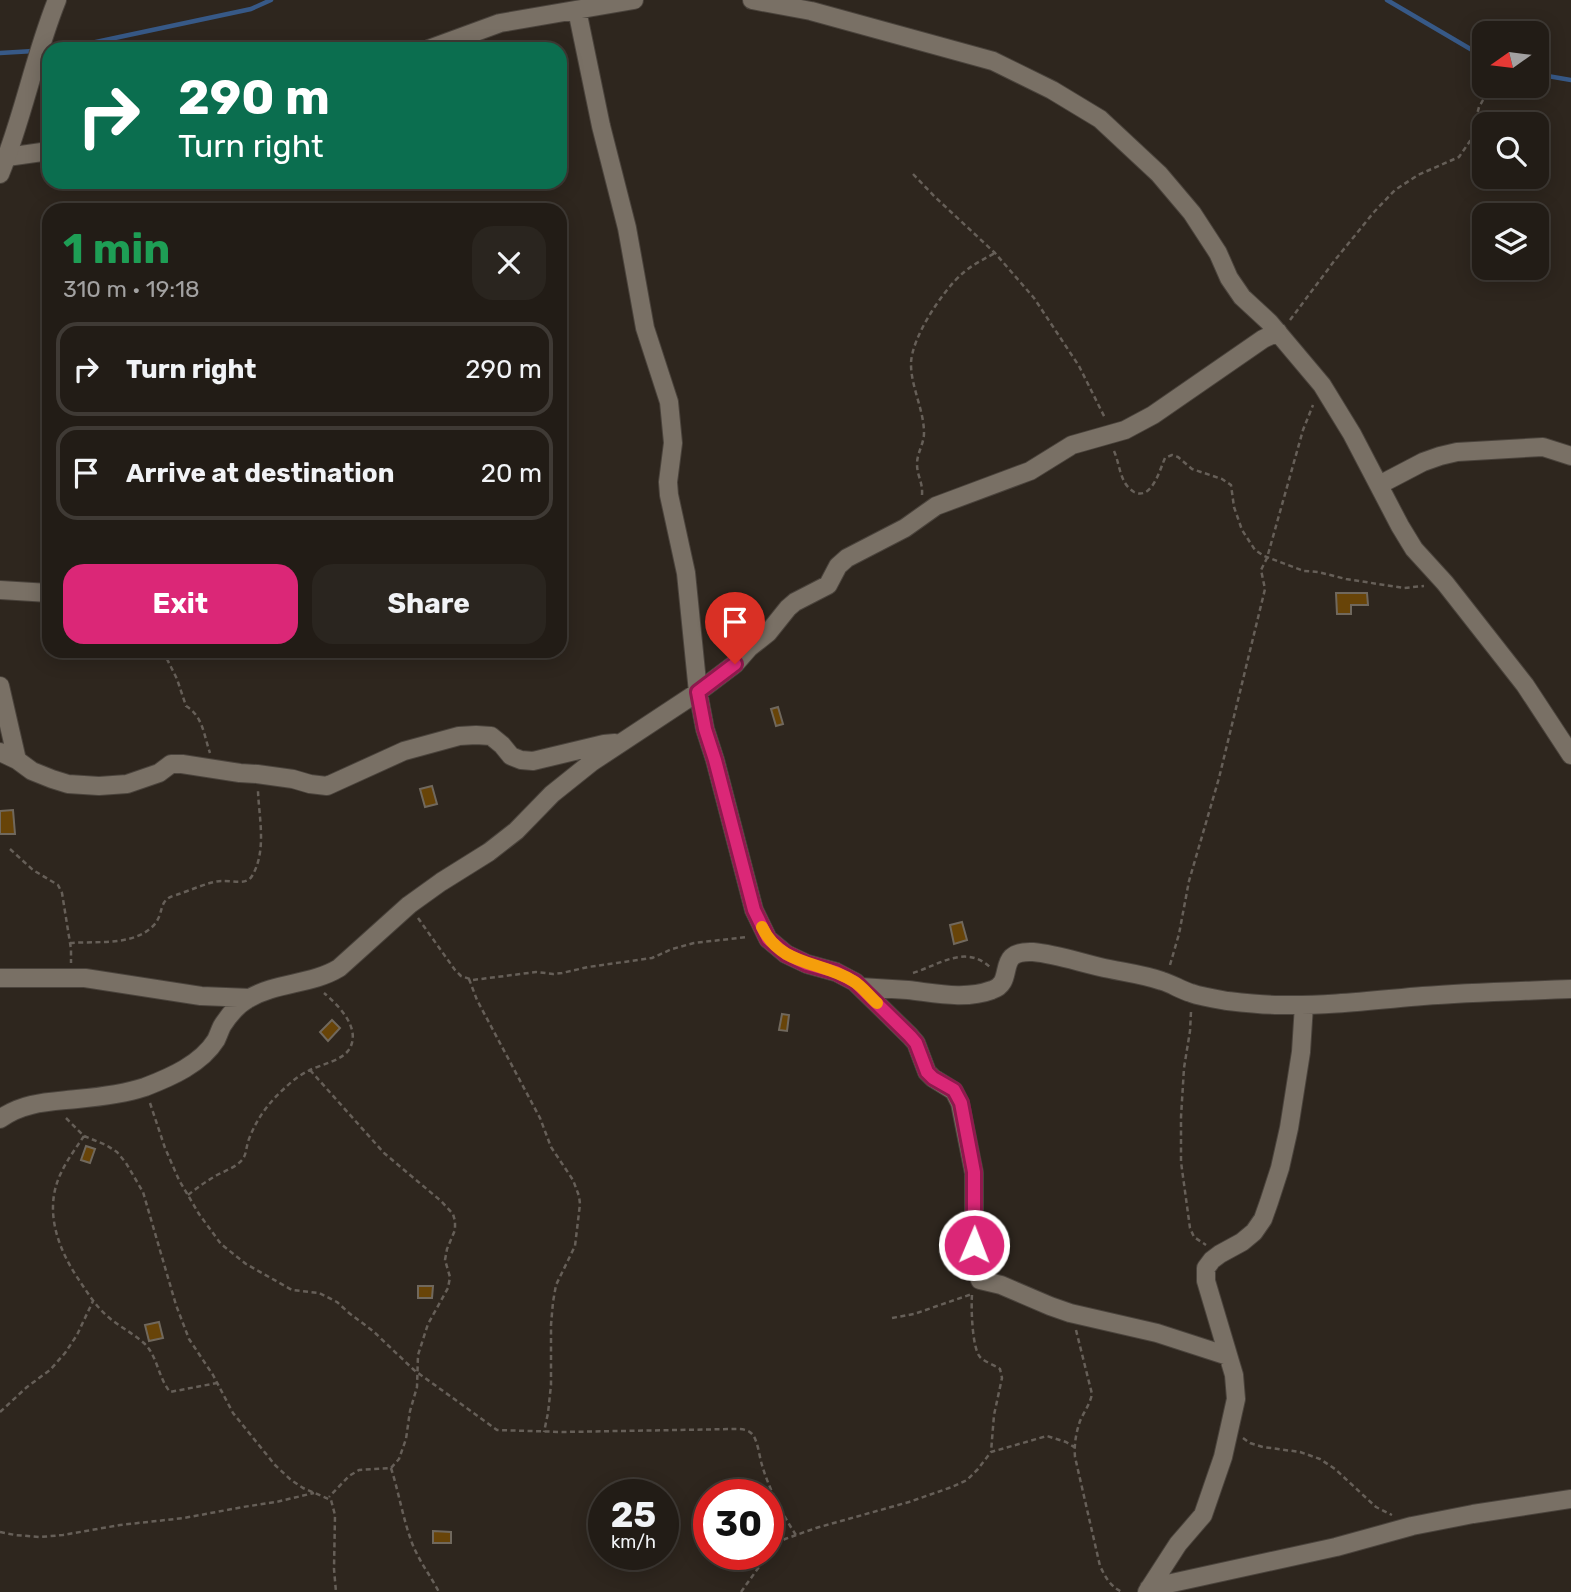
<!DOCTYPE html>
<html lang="en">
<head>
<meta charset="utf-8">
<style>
	:root { --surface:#221c16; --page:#2a251f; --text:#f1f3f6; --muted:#a2a1a1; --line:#3f3a35; --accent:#db2777 }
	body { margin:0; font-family:Rubik,sans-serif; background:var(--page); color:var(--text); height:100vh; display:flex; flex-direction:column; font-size:26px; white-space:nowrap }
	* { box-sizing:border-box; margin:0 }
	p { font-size:23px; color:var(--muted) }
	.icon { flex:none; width:38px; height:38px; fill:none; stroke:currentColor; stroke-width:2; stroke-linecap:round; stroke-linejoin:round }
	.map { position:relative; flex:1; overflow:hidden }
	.sheet { position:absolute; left:42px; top:203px; width:525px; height:455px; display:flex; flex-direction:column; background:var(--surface); border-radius:21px; box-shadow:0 4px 18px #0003,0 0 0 2px var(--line) }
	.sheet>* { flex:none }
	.banner { position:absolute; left:42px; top:42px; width:525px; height:147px; border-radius:21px; box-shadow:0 4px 18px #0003,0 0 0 2px var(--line); background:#0b6e4f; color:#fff; overflow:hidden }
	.needle { width:46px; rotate:256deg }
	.buttons { position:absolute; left:1472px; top:21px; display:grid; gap:14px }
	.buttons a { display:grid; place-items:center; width:77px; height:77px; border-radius:14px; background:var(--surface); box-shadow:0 4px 18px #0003,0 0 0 2px var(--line); font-size:35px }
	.speed { position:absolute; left:588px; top:1479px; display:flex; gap:14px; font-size:35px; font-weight:700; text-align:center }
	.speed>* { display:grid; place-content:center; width:91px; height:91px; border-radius:50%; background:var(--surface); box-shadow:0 4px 18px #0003,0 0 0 2px var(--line); line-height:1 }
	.speed small { font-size:18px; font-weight:400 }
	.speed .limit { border:10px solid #d22; background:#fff; color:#111 }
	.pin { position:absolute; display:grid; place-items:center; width:60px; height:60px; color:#fff; margin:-72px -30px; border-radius:50% 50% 50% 0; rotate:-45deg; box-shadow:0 0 7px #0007 }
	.pin .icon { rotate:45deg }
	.me { position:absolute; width:77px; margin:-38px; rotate:1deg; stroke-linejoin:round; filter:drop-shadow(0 0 5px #0008) }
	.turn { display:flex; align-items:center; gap:24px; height:147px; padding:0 21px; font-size:32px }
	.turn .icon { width:91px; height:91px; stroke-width:2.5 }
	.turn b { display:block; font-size:49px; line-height:60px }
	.round { display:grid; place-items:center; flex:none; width:74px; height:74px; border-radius:21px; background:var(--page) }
	.head { display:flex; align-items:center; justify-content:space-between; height:119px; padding:0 21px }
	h1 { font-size:42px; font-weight:700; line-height:52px; color:#1e9e55 }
	.button { display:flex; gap:14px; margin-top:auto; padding:14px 21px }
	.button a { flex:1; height:80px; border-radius:21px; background:var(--accent); color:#fff; font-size:28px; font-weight:700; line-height:80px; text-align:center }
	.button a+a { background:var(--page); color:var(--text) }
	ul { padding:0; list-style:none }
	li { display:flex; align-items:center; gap:21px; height:94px; margin:0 14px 10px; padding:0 7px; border:4px solid var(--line); border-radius:21px }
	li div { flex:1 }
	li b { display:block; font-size:26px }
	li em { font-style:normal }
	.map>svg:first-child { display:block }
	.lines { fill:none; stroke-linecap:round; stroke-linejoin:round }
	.stream { stroke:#375987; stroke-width:4.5 }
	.building { fill:#684408; stroke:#70685d; stroke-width:2 }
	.minor-casing { stroke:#4a433c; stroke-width:20 }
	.tertiary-casing { stroke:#4a433c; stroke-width:20 }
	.path { stroke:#665f58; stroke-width:2.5; stroke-dasharray:5 3.5; stroke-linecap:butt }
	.minor { stroke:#797065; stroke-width:18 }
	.tertiary { stroke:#797065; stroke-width:18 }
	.route-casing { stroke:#8e194d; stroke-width:18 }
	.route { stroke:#db2777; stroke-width:12 }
	.slow { stroke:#f59e0b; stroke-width:12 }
</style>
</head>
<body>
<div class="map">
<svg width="1571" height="1592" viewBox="0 0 1571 1592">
	<rect width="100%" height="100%" fill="#2e261e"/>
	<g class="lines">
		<!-- stream -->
		<path class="stream" d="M1387 0 1484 57
			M63 49 251 9 271 0
			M0 53 34 51
			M1536 74 1571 80"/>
	</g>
	<!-- building -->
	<path class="building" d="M1336 593H1367L1368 605H1351V614H1337Z
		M778 707 783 724 776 726 771 709Z
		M432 786 437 804 425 807 420 789Z
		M13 810 15 834H0V811Z
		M962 922 967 940 954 944 950 925Z
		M782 1014 789 1015 787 1031 779 1030Z
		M332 1020 340 1028 328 1041 320 1032Z
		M86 1146 95 1149 90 1163 81 1160Z
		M418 1286H433L432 1298H418Z
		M159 1322 163 1338 149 1341 145 1325Z
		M433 1531 451 1532V1543H433Z"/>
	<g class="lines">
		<defs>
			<path id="minor" d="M752 0 811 11 993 61 1052 90 1100 119 1159 174 1192 213 1218 253 1229 278 1242 297 1269 322 1322 385 1352 434 1400 526 1414 549 1445 583 1525 685 1571 755
				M577 10 601 126 627 228 645 328 669 402 673 443 668 482 669 495 686 573 698 692 705 729 715 760 754 910 768 939 786 954 807 964 836 972 855 982 910 1036 916 1043 927 1072 933 1078 954 1091 960 1103 974 1173V1245L977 1272 980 1280 1001 1285 1050 1306 1070 1313 1157 1333 1228 1356
				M429 49 500 23 634 0
				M7 157 49 151
				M1379 485 1423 462 1440 456 1457 452 1543 447 1571 456
				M0 590 49 593
				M0 686 17 760
				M0 752 17 760 32 771 52 779 68 784 99 786 127 784 159 773 171 764H182L240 773 257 774 293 779 310 784 327 786 404 751 459 736 476 735 491 736 502 745 511 756 521 760 533 761 604 744 615 743
				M0 978H85L201 996 250 998
				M860 987C876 988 892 989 908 990 935 993 965 1000 992 990 1017 982 993 950 1033 952 1056 954 1078 962 1100 967 1121 972 1142 974 1162 981 1172 984 1181 990 1191 993 1202 997 1216 999 1228 1001 1245 1003 1263 1005 1280 1005 1328 1006 1376 1000 1423 996 1472 992 1522 991 1571 989
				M0 1119C23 1102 49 1102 77 1099 99 1097 124 1094 145 1087 171 1077 201 1064 216 1040 218 1036 220 1030 222 1026 229 1015 237 1005 248 999 276 982 311 985 339 968L409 905 441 882 489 852 516 831 552 794 592 762 698 692 735 664 749 648 768 633 788 608 795 602 828 585 838 566 847 558 905 528 936 506 1030 471 1072 445 1125 430 1153 415 1263 339 1278 332
				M1149 1588 1336 1547 1412 1526 1473 1514 1571 1499
				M1147 1592 1178 1544 1203 1515 1223 1457 1236 1399 1234 1375 1206 1281V1268L1212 1260 1220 1254 1242 1242 1254 1232 1263 1219 1269 1202 1280 1168 1289 1128 1301 1052 1304 1005"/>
			<path id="tertiary" d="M0 174C23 118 34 57 57 0"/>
		</defs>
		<!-- minor casing -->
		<use href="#minor" class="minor-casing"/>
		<!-- tertiary casing -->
		<use href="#tertiary" class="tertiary-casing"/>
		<!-- path -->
		<path class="path" d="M913 174 935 197 995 253 1034 298 1079 366 1105 418
			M1290 320 1335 260 1374 212 1395 190 1418 175 1459 157 1470 141 1479 107 1483 100 1498 88
			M1114 451C1118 460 1119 470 1123 479 1125 484 1129 489 1134 492 1152 501 1160 469 1165 458L1172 455 1178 457 1192 469 1222 479 1231 485 1234 507 1242 530 1255 550 1264 556 1304 571 1318 572 1346 579 1404 588 1424 586
			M922 495C923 482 917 476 917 464 917 453 924 444 924 433 924 410 911 387 911 364 911 338 943 290 963 273 972 265 984 259 995 253
			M163 651 177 679 186 706C203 716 204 736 210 753
			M10 849 33 870 58 885 62 893 71 949V963
			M418 918 455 970 461 976 473 980 536 972 553 974 562 973 588 967 652 958 672 949 694 943 747 937
			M70 943C96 941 132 946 152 927 166 914 156 900 176 895 189 891 210 881 222 881 232 880 246 886 252 876 267 851 259 818 258 791
			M1170 965 1179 934 1189 881 1219 778 1265 589 1261 570 1267 558 1303 430 1313 405
			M913 973C941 964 966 944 991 968
			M469 979 477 1000 540 1118 551 1147 573 1180 579 1196 580 1204 575 1246 556 1285 553 1302 551 1325V1385L548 1413 544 1432
			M1191 1012 1190 1031 1184 1068 1181 1117V1162L1190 1228 1194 1237 1206 1245
			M310 1070 384 1153 441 1201 453 1214 455 1221V1230L447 1249 445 1260 450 1277 448 1288 428 1324 418 1355 417 1387 410 1411 406 1439 399 1459 391 1468 359 1470 349 1476 329 1497
			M150 1103 165 1148 179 1180 199 1214 221 1244 246 1264 292 1290 319 1293 337 1302 349 1313 373 1331 414 1370 497 1430 562 1432 735 1429C740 1429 747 1429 751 1433 758 1439 759 1456 762 1465 769 1489 782 1514 796 1535
			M66 1118 84 1136 106 1145 117 1152 126 1163 143 1192 176 1305 189 1339 213 1375 233 1413 275 1465 291 1480 303 1488 331 1500 335 1515 334 1569 336 1592
			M84 1136C76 1148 67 1160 61 1173 43 1210 58 1249 79 1280 87 1292 95 1305 106 1315 118 1326 133 1333 145 1344 158 1358 158 1377 170 1392L217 1383
			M188 1195C198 1187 208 1180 219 1174 227 1170 236 1167 242 1160 247 1154 246 1146 249 1139 257 1118 269 1102 286 1087 292 1081 300 1075 308 1071 321 1064 343 1061 350 1048 361 1027 337 1004 324 993
			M972 1295C971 1307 972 1348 980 1357 985 1362 994 1365 1000 1369L1002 1378 994 1415 991 1452
			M892 1318 914 1314 972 1294
			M1076 1330 1092 1394C1090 1404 1084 1412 1080 1421 1076 1433 1074 1444 1075 1457L1100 1566C1106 1578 1110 1586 1122 1592
			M0 1412 27 1387 50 1370 65 1353 77 1335 93 1301
			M1243 1438 1250 1443 1263 1447 1300 1452 1320 1459 1335 1469 1376 1507 1392 1515
			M391 1468C399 1493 403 1519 412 1543 419 1561 430 1575 439 1592
			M0 1532 15 1535 40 1537 63 1535 120 1525 184 1518 243 1507 276 1502 314 1493
			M741 1592 774 1546 785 1539 816 1528 909 1502 952 1487 967 1480 978 1469 991 1452 1047 1436 1066 1442 1074 1447"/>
		<!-- minor -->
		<use href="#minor" class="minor"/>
		<!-- tertiary -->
		<use href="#tertiary" class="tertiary"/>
	</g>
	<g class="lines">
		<defs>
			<path id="route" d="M735 664 698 692 705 729 715 760 754 910 768 939 786 954 807 964 836 972 855 982 910 1036 916 1043 927 1072 933 1078 954 1090 961 1103 974 1172V1245"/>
		</defs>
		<!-- route casing -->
		<use href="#route" class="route-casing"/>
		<!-- route -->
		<use href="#route" class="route"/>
		<!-- slow -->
		<path class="slow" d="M762 927C781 967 822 961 853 981 862 986 869 996 877 1003"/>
	</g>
</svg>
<div class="buttons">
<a><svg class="needle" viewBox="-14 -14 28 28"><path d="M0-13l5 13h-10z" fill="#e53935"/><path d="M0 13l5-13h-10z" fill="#a2a1a1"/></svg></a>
<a><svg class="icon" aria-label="search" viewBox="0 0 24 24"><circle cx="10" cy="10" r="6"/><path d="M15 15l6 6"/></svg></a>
<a><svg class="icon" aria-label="layers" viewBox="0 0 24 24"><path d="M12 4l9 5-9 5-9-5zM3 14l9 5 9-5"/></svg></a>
</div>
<div class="speed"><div>25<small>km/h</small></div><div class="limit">30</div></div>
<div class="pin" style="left:735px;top:664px;background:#d93025"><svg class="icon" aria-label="arrive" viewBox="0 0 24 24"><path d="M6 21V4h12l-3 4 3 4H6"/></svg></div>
<svg class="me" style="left:974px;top:1245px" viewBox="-20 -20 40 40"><circle r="17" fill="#db2777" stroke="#fff" stroke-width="3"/><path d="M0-11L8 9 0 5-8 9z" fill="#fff"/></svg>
<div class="banner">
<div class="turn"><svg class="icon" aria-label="right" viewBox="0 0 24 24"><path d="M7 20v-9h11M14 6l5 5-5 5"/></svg><div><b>290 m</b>Turn right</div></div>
</div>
<section class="sheet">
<div class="head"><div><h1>1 min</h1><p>310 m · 19:18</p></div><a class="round"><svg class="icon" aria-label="close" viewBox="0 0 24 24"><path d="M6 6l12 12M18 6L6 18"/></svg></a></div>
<ul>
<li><svg class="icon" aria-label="right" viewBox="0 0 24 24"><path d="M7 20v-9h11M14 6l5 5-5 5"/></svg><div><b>Turn right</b></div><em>290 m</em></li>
<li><svg class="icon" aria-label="arrive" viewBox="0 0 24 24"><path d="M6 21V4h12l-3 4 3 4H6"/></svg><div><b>Arrive at destination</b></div><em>20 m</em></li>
</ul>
<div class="button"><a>Exit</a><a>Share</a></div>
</section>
</div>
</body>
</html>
